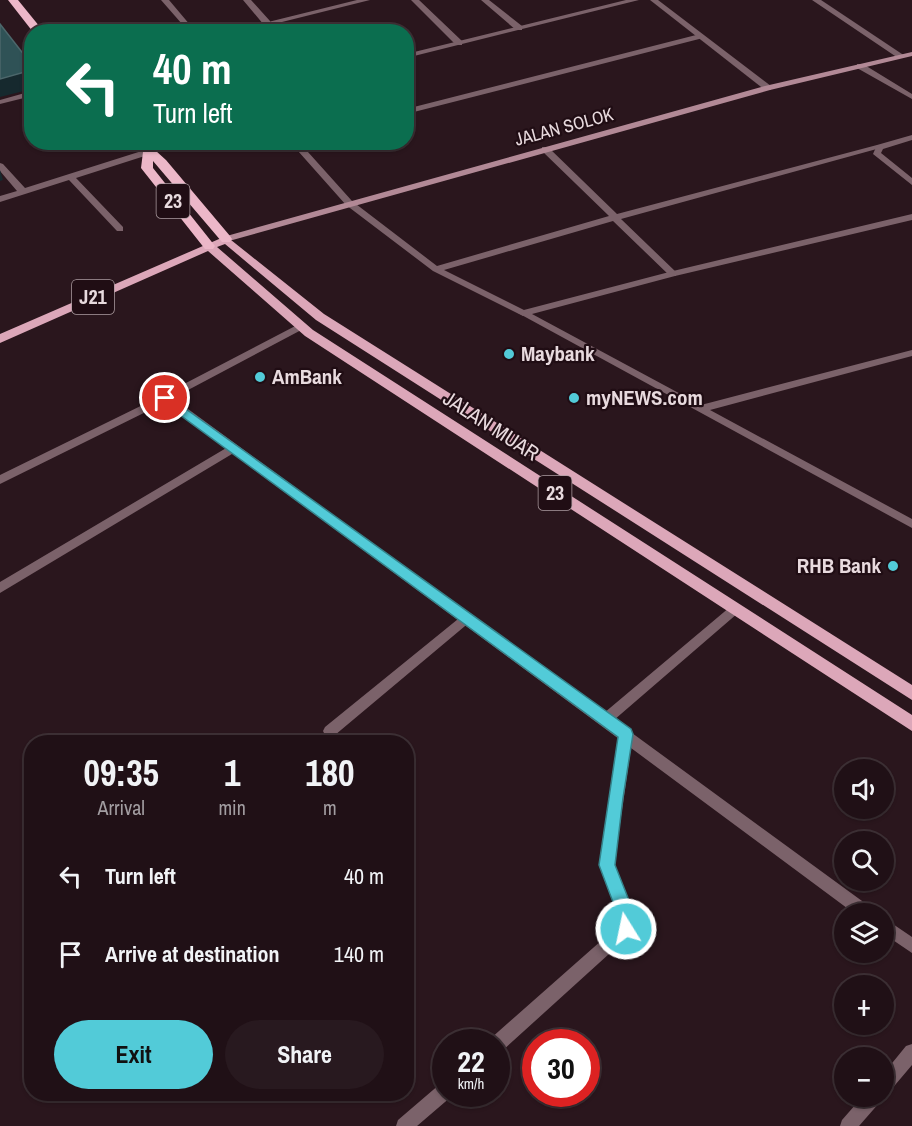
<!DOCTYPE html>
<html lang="en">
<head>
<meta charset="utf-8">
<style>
	:root { --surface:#201016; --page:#28191f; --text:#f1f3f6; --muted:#a29da1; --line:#3d3035; --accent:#52cbd8 }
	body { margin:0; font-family:"Archivo Narrow",sans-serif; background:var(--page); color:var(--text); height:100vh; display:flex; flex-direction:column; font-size:22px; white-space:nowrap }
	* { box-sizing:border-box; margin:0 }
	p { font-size:20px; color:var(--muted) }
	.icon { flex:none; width:33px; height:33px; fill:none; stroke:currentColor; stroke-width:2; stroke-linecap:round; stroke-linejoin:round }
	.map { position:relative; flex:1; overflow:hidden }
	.sheet { position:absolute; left:24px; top:735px; width:390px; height:366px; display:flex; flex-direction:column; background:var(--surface); border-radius:24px; box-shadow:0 2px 4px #0004,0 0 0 2px var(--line) }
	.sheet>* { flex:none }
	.top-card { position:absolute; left:24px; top:24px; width:390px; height:126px; border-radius:24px; box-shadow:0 2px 4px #0004,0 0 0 2px var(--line); background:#0b6e4f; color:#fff; overflow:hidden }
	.buttons { position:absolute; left:834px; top:759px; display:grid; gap:12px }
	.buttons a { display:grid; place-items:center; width:60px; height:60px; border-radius:50%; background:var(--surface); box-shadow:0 2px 4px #0004,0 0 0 2px var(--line); font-size:30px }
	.speed { position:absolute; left:432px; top:1029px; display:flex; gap:12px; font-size:30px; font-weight:700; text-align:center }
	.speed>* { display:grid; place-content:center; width:78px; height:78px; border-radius:50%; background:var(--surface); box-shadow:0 2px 4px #0004,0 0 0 2px var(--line); line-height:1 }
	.speed small { font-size:15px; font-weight:400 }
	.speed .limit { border:9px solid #d22; background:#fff; color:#111 }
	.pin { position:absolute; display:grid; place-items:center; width:51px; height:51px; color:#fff; margin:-26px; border:3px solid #fff; border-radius:50%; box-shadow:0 2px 6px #0007 }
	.me { position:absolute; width:66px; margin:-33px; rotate:350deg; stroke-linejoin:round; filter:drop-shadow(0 0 4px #0008) }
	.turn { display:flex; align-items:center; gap:21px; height:126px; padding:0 30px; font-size:27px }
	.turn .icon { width:78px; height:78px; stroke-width:2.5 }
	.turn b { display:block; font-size:42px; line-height:51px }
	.eta { display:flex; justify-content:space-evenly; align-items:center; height:102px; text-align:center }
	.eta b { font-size:36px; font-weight:700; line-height:42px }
	.button { display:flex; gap:12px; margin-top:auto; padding:12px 30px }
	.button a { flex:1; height:69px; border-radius:36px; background:var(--accent); color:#111; font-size:24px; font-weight:700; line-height:69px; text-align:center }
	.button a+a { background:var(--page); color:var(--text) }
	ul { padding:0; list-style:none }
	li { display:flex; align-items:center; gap:18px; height:78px; padding:0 30px }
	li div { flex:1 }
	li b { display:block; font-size:22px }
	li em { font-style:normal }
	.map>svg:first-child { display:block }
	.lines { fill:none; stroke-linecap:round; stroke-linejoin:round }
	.service { fill:#7b626a; fill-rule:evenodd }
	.minor { fill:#7b626a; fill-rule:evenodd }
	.tertiary { fill:#7b626a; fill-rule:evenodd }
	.secondary { fill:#b28996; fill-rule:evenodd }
	.primary { fill:#dca7b9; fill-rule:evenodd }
	.trunk { fill:#ecb7c8; fill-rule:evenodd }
	.shaded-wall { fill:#16292e }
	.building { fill:#2f5256; stroke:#4c676b; stroke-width:1.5 }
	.route { fill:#52cbd8; stroke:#35848c; stroke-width:1.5 }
	.poi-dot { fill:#52cbd8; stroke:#200d14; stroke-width:2 }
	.labels { text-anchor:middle; stroke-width:4.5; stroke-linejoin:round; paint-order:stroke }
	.far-street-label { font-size:18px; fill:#e8dade; stroke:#200d14 }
	.shield { fill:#200d14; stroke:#ac9ca1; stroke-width:1.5 }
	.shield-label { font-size:20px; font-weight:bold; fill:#e8dade }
	.poi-label { font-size:21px; font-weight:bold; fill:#e8dade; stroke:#200d14; text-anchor:start }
	.street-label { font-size:21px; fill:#e8dade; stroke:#200d14 }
</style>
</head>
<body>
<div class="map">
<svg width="912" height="1126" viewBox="0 0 912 1126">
	<rect width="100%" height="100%" fill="#2a161d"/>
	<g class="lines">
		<!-- service -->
		<path class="service" d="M161 0H169L196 32H189Z
			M357 0H370L242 32H228Z
			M411 0H419L462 41V45H456Z
			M481 0H489L522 26V30H516Z
			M700 34 704 36 703 38 406 114V109Z
			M32 91V96L0 104V100Z
			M290 142H299L352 201 437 266 609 216 542 151V147H548L617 214 877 145 884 147 621 219 676 272V276H670L613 221 444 270 526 311 528 313 523 316 433 271 346 205Z
			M148 149 151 150V154L76 178 123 227V231H117L69 180 0 202V196L17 191 0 171V163L3 164 25 188Z
			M233 444 238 448 237 451 0 593V582Z
			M467 613 471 615 473 618 471 621 335 735 330 737 325 735 323 731 325 727 463 615Z"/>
		<!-- minor -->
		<path class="minor" d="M243 0H251L270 21V25H264Z
			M626 0H639L406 58V54Z
			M812 0H821L905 56 898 58Z
			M857 64H863L912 94V99L857 68Z
			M912 135V140L883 149 881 153 912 178V185L873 154 877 145Z
			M912 214V220L675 276 532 314 701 405 912 350V356L710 410 912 519V528L518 313 520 311 673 271Z
			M301 323 305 324V328L173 398 604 713 730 607H738L740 610 738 613 614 720 631 730 632 733 873 909 875 914H855L631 748 614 865 636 918 631 934 502 1051 496 1053V1042H489L490 1039 619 925 620 918 600 865 619 739 164 403 0 484V475L161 396Z
			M884 918 912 937V953L884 934Z
			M912 1044V1065L890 1091 884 1093V1073L906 1046Z
			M446 1082V1094H453L452 1096 417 1126H396L398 1120 440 1084Z
			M863 1096H882L880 1102 859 1126H840L842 1120Z"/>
		<!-- tertiary -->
		<path class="tertiary" d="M650 0H658L771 86V90H765Z"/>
		<!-- secondary -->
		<path class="secondary" d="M912 52V56L770 90 229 241 226 242 221 239 223 237 765 86Z"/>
		<!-- primary -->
		<path class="primary" d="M226 236 324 314 912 685V700L316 320 225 244 217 247 313 330 912 715V731L305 336 208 251 0 343V334Z"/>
		<!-- trunk -->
		<path class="trunk" d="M8 0H18L44 32H33Z
			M133 142H146L166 160 230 236 232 239 230 242H222L153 161V168L215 246 213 249H205L141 168 143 152Z"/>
	</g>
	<!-- shaded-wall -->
	<path class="shaded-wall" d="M32 70V89L0 97V79Z
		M0 170 3 180 0 181Z"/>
	<!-- building -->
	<path class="building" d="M0 24 32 65V70L0 79Z"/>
	<!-- route -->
	<path class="route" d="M165 394 631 729 633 734 623 798 615 865 636 918 632 935 626 937 619 935 617 929 619 918 599 865 618 737 161 401V395Z"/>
	<!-- markers -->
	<g class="poi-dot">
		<circle cx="509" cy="354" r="6"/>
		<circle cx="260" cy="377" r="6"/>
		<circle cx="574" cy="398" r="6"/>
		<circle cx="893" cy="566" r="6"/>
	</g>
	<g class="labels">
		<!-- far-street labels -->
		<g class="far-street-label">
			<text transform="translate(564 127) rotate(-15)" y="6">JALAN SOLOK</text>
		</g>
		<!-- shield labels -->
		<g class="shield">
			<rect x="156.5" y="184" width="33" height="34" rx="4.5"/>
			<rect x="72" y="280" width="42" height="34" rx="4.5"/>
			<rect x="538.5" y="476" width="33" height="34" rx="4.5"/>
		</g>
		<g class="shield-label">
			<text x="173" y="208">23</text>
			<text x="93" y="304">J21</text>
			<text x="555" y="500">23</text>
		</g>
		<!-- poi labels -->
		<g class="poi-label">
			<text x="521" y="361">Maybank</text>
			<text x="272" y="384">AmBank</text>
			<text x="586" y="405">myNEWS.com</text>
			<text x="881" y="573" text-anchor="end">RHB Bank</text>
		</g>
		<!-- street labels -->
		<g class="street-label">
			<text transform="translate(491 426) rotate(33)" y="7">JALAN MUAR</text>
		</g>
	</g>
</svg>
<div class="buttons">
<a><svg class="icon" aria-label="sound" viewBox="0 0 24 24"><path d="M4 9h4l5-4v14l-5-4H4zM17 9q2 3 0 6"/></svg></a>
<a><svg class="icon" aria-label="search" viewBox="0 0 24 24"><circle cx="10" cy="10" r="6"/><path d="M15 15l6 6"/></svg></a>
<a><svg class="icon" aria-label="layers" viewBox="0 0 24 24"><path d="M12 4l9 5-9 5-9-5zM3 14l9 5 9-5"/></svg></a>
<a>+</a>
<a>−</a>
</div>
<div class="speed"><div>22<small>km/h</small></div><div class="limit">30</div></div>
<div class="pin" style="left:165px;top:398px;background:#d93025"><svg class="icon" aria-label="arrive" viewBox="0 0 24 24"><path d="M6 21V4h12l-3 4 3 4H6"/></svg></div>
<svg class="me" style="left:626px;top:929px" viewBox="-20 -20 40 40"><circle r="17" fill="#52cbd8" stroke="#fff" stroke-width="3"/><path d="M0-11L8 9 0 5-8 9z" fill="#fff"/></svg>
<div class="top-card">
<div class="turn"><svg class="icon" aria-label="left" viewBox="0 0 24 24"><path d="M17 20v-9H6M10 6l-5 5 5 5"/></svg><div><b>40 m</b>Turn left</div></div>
</div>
<section class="sheet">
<div class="eta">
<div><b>09:35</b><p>Arrival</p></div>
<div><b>1</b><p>min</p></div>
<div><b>180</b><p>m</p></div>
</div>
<ul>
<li><svg class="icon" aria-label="left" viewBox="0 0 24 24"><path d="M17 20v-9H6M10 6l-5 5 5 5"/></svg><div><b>Turn left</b></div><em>40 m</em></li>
<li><svg class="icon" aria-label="arrive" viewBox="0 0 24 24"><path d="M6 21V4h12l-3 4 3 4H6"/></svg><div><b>Arrive at destination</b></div><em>140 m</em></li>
</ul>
<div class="button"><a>Exit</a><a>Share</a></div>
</section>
</div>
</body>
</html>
